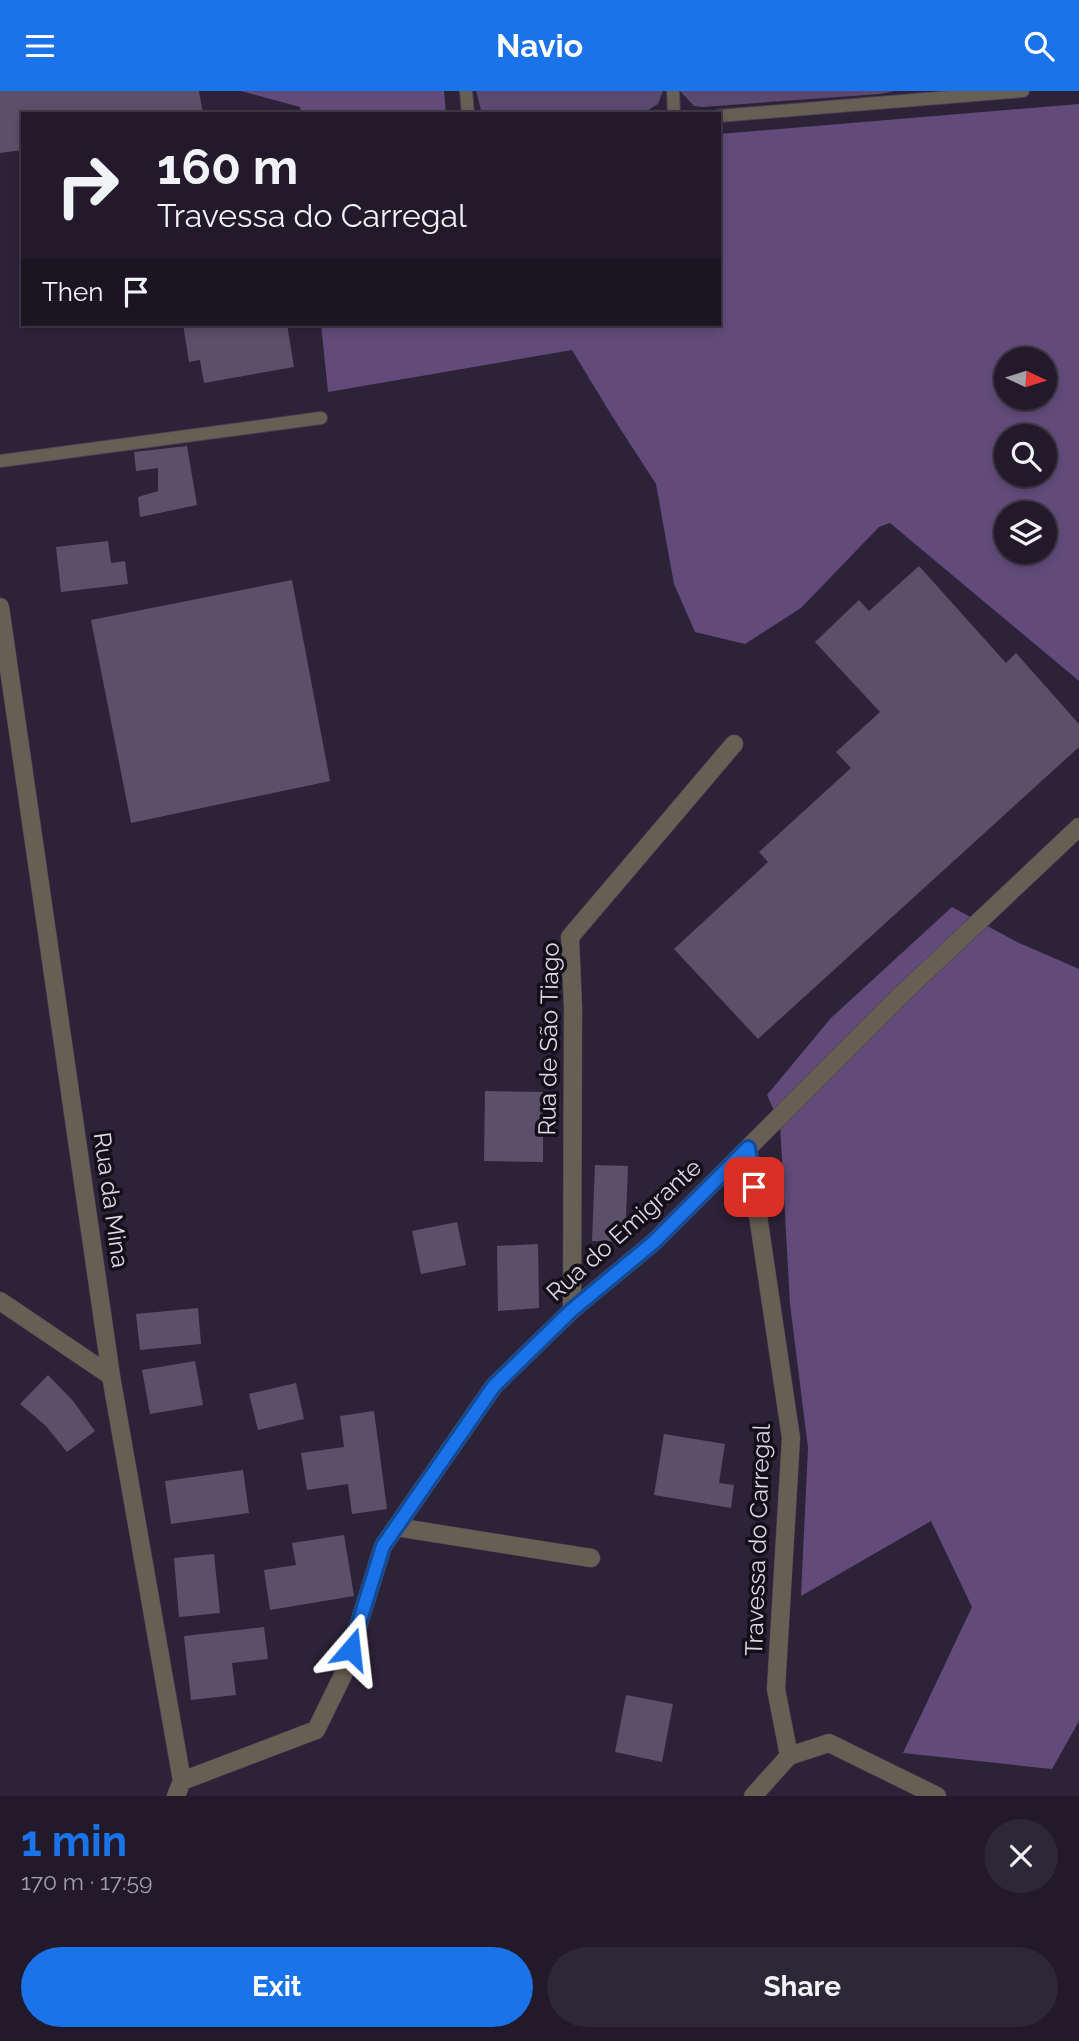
<!DOCTYPE html>
<html lang="en">
<head>
<meta charset="utf-8">
<style>
	:root { --surface:#221a2b; --page:#2e2737; --text:#f1f3f6; --muted:#a2a1a9; --line:#3f3847; --accent:#1a73e8 }
	body { margin:0; font-family:Raleway,sans-serif; background:var(--page); color:var(--text); height:100vh; display:flex; flex-direction:column; font-size:26px; white-space:nowrap }
	* { box-sizing:border-box; margin:0 }
	p { font-size:23px; color:var(--muted) }
	.icon { flex:none; width:38px; height:38px; fill:none; stroke:currentColor; stroke-width:2; stroke-linecap:round; stroke-linejoin:round }
	.map { position:relative; height:1705px; overflow:hidden }
	.drawer { display:flex; flex-direction:column; background:var(--surface); flex:1 }
	.drawer>* { flex:none }
	.hud { position:absolute; left:21px; top:21px; width:700px; height:214px; border-radius:0px; box-shadow:0 4px 10px #0003,0 0 0 2px var(--line); background:#221a2b; color:var(--text); overflow:hidden }
	.needle { width:46px; rotate:94deg }
	.tools { position:absolute; left:994px; top:256px; display:grid; gap:14px }
	.tools a { display:grid; place-items:center; width:63px; height:63px; border-radius:50%; background:var(--surface); box-shadow:0 4px 10px #0003,0 0 0 2px var(--line); font-size:35px }
	.pin { position:absolute; display:grid; place-items:center; width:60px; height:60px; color:#fff; margin:-30px; border-radius:14px; box-shadow:0 4px 10px #0006 }
	.me { position:absolute; width:77px; margin:-38px; rotate:17deg; stroke-linejoin:round; filter:drop-shadow(0 0 5px #0008) }
	.turn { display:flex; align-items:center; gap:24px; height:147px; padding:0 21px; font-size:32px }
	.turn .icon { width:91px; height:91px; stroke-width:2.5 }
	.turn b { display:block; font-size:49px; line-height:60px }
	.then { display:flex; align-items:center; height:66px; padding:0 21px; background:#0003; gap:14px; font-size:26px }
	.round { display:grid; place-items:center; flex:none; width:74px; height:74px; border-radius:37px; background:var(--page) }
	.summary { display:flex; align-items:center; justify-content:space-between; height:119px; padding:0 21px }
	h1 { font-size:42px; font-weight:700; line-height:52px; color:var(--accent) }
	.button { display:flex; gap:14px; margin-top:auto; padding:14px 21px }
	.button a { flex:1; height:80px; border-radius:42px; background:var(--accent); color:#fff; font-size:28px; font-weight:700; line-height:80px; text-align:center }
	.button a+a { background:var(--page); color:var(--text) }
	header { display:flex; justify-content:space-between; align-items:center; height:91px; padding:0 21px; background:var(--accent); color:#fff; font-size:32px; font-weight:700 }
	.map>svg:first-child { display:block }
	.green { fill:#5b486f }
	.forest { fill:#624b7a; fill-rule:evenodd }
	.building { fill:#5b5069 }
	.lines { fill:none; stroke-linecap:round; stroke-linejoin:round }
	.lane-casing { stroke:#494055; stroke-width:14 }
	.street-casing { stroke:#494055; stroke-width:19 }
	.lane { stroke:#675e54; stroke-width:12 }
	.street { stroke:#675e54; stroke-width:18 }
	.route-casing { stroke:#114b97; stroke-width:18 }
	.route { stroke:#1a73e8; stroke-width:12 }
	.labels { text-anchor:middle; stroke-width:7; stroke-linejoin:round; paint-order:stroke }
	.street-label { font-size:24px; fill:#ddd7e6; stroke:#130f18 }
</style>
</head>
<body>
<header><svg class="icon" aria-label="menu" viewBox="0 0 24 24"><path d="M4 6h16M4 12h16M4 18h16"/></svg>Navio<svg class="icon" aria-label="search" viewBox="0 0 24 24"><circle cx="10" cy="10" r="6"/><path d="M15 15l6 6"/></svg></header>
<div class="map">
<svg width="1079" height="1705" viewBox="0 0 1079 1705">
	<rect width="100%" height="100%" fill="#2d2339"/>
	<!-- green -->
	<path class="green" d="M476 0H663L658 13 645 21 482 23Z
		M680 0H895L880 3 702 16 694 15Z"/>
	<!-- forest -->
	<path class="forest" d="M241 0H444L446 23H301L300 16Z
		M1079 13V590L890 432 879 436 801 517 745 553 695 541 674 493 656 393 612 325 572 259 328 301 321 233H719V43ZM1006 268H1045V306H1006ZM1006 345H1045V383H1006ZM1006 422H1045V460H1006Z
		M952 816 1017 851 1079 878V1630L1052 1678 903 1662 972 1516 931 1430 801 1505 808 1357 790 1213 780 1033 767 1004 831 927Z"/>
	<!-- building -->
	<path class="building" d="M0 0H199L203 23H23V59L0 62Z
		M183 233H287L294 276 204 292 200 269 189 271Z
		M187 355 197 414 140 426 138 406 158 400V377L136 380 134 361Z
		M108 450 111 472 125 470 128 493 61 501 56 456Z
		M919 475 1006 572 1016 562 1079 633V656L758 948 674 858 768 771 759 761 851 677 836 661 880 621 815 551 859 509 869 520Z
		M292 489 330 690 131 732 91 529Z
		M485 1000 543 1001V1071L484 1070Z
		M595 1074 628 1075 625 1151 592 1150Z
		M457 1131 466 1174 421 1183 412 1140Z
		M538 1153 539 1217 498 1220 497 1155Z
		M198 1217 201 1253 140 1259 136 1223Z
		M195 1270 203 1314 150 1323 142 1279Z
		M48 1284 73 1310 95 1340 67 1361 46 1335 20 1313Z
		M296 1292 304 1328 258 1339 249 1303Z
		M374 1320 387 1418 352 1423 348 1393 307 1399 301 1362 344 1356 340 1325Z
		M664 1343 725 1353 719 1392 734 1394 731 1417 654 1404Z
		M243 1379 249 1422 171 1433 165 1390Z
		M344 1444 354 1505 270 1519 264 1479 296 1474 292 1452Z
		M214 1463 220 1522 179 1526 174 1467Z
		M264 1536 268 1568 232 1572 236 1604 191 1609 184 1545Z
		M626 1604 673 1613 662 1671 615 1661Z"/>
	<g class="lines">
		<defs>
			<path id="lane" d="M466 0 468 23
				M673 0 674 23
				M719 25 1023 0
				M0 370 321 327"/>
			<path id="street" d="M0 516 111 1285 182 1690 176 1705
				M748 1057 791 1347 776 1598 789 1665 753 1705
				M0 1210 111 1285
				M572 1219 573 916 570 846 734 653
				M396 1436 591 1467
				M789 1665 829 1652 937 1705
				M182 1690 316 1639 343 1584 383 1455 494 1295 572 1219 654 1151 900 905 1079 736"/>
		</defs>
		<!-- lane casing -->
		<use href="#lane" class="lane-casing"/>
		<!-- street casing -->
		<use href="#street" class="street-casing"/>
		<!-- lane -->
		<use href="#lane" class="lane"/>
		<!-- street -->
		<use href="#street" class="street"/>
	</g>
	<g class="lines">
		<defs>
			<path id="route" d="M351 1558 383 1455 494 1295 572 1219 654 1151 748 1057 754 1096"/>
		</defs>
		<!-- route casing -->
		<use href="#route" class="route-casing"/>
		<!-- route -->
		<use href="#route" class="route"/>
	</g>
	<g class="labels">
		<!-- street labels -->
		<g class="street-label">
			<text transform="translate(549 948) rotate(-89)" y="8">Rua de São Tiago</text>
			<text transform="translate(111 1109) rotate(82)" y="8">Rua da Mina</text>
			<text transform="translate(624 1139) rotate(-42)" y="8">Rua do Emigrante</text>
			<text transform="translate(758 1449) rotate(-88)" y="8">Travessa do Carregal</text>
		</g>
	</g>
</svg>
<div class="tools">
<a><svg class="needle" viewBox="-14 -14 28 28"><path d="M0-13l5 13h-10z" fill="#e53935"/><path d="M0 13l5-13h-10z" fill="#a2a1a9"/></svg></a>
<a><svg class="icon" aria-label="search" viewBox="0 0 24 24"><circle cx="10" cy="10" r="6"/><path d="M15 15l6 6"/></svg></a>
<a><svg class="icon" aria-label="layers" viewBox="0 0 24 24"><path d="M12 4l9 5-9 5-9-5zM3 14l9 5 9-5"/></svg></a>
</div>
<div class="pin" style="left:754px;top:1096px;background:#d93025"><svg class="icon" aria-label="arrive" viewBox="0 0 24 24"><path d="M6 21V4h12l-3 4 3 4H6"/></svg></div>
<svg class="me" style="left:351px;top:1558px" viewBox="-20 -20 40 40"><path d="M0-17L14 15 0 8-14 15z" fill="#1a73e8" stroke="#fff" stroke-width="4"/></svg>
<div class="hud">
<div class="turn"><svg class="icon" aria-label="right" viewBox="0 0 24 24"><path d="M7 20v-9h11M14 6l5 5-5 5"/></svg><div><b>160 m</b>Travessa do Carregal</div></div>
<div class="then">Then<svg class="icon" aria-label="arrive" viewBox="0 0 24 24"><path d="M6 21V4h12l-3 4 3 4H6"/></svg></div>
</div>
</div>
<section class="drawer">
<div class="summary"><div><h1>1 min</h1><p>170 m · 17:59</p></div><a class="round"><svg class="icon" aria-label="close" viewBox="0 0 24 24"><path d="M6 6l12 12M18 6L6 18"/></svg></a></div>
<div class="button"><a>Exit</a><a>Share</a></div>
</section>
</body>
</html>
